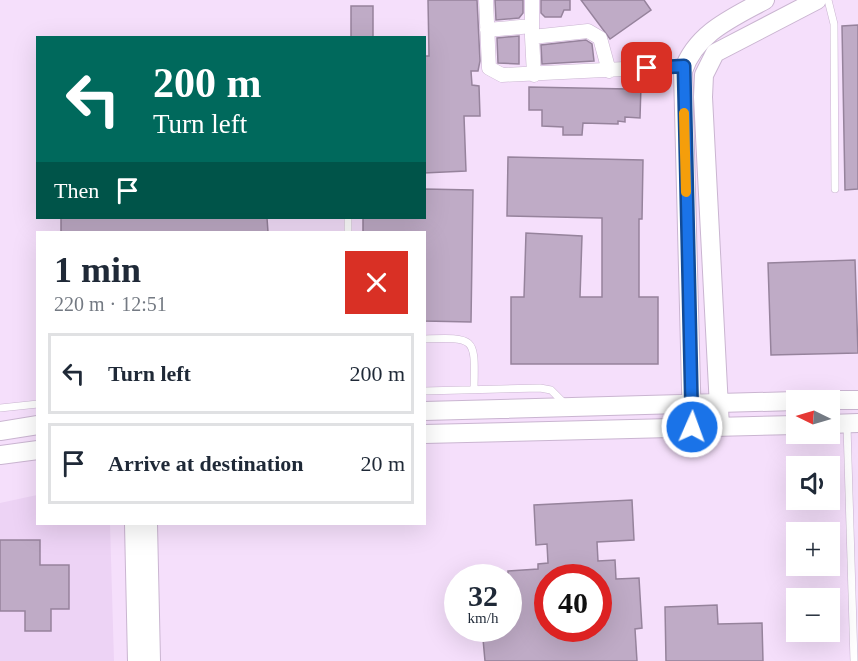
<!DOCTYPE html>
<html lang="en">
<head>
<meta charset="utf-8">
<style>
	:root { --surface:#fff; --page:#f2f2f3; --text:#1f2937; --muted:#747a83; --line:#e0e1e3 }
	body { margin:0; font-family:Georgia,serif; background:var(--page); color:var(--text); height:100vh; display:flex; flex-direction:column; font-size:22px; white-space:nowrap }
	* { box-sizing:border-box; margin:0 }
	p { font-size:20px; color:var(--muted) }
	.icon { flex:none; width:33px; height:33px; fill:none; stroke:currentColor; stroke-width:2; stroke-linecap:round; stroke-linejoin:round }
	.map { position:relative; flex:1; overflow:hidden }
	.sheet { position:absolute; left:36px; top:231px; width:390px; height:294px; display:flex; flex-direction:column; background:var(--surface); border-radius:0px; box-shadow:0 6px 24px #0002 }
	.sheet>* { flex:none }
	.top-card { position:absolute; left:36px; top:36px; width:390px; height:183px; border-radius:0px; box-shadow:0 6px 24px #0002; background:#00695c; color:#fff; overflow:hidden }
	.needle { width:39px; rotate:275deg }
	.controls { position:absolute; left:786px; top:390px; display:grid; gap:12px }
	.controls a { display:grid; place-items:center; width:54px; height:54px; border-radius:0px; background:var(--surface); box-shadow:0 6px 24px #0002; font-size:30px }
	.speed { position:absolute; left:444px; top:564px; display:flex; gap:12px; font-size:30px; font-weight:700; text-align:center }
	.speed>* { display:grid; place-content:center; width:78px; height:78px; border-radius:50%; background:var(--surface); box-shadow:0 6px 24px #0002; line-height:1 }
	.speed small { font-size:15px; font-weight:400 }
	.speed .limit { border:9px solid #d22; background:#fff; color:#111 }
	.pin { position:absolute; display:grid; place-items:center; width:51px; height:51px; color:#fff; margin:-26px; border-radius:12px; box-shadow:0 3px 9px #0006 }
	.me { position:absolute; width:66px; margin:-33px; rotate:2deg; stroke-linejoin:round; filter:drop-shadow(0 0 4px #0008) }
	.turn { display:flex; align-items:center; gap:21px; height:126px; padding:0 18px; font-size:27px }
	.turn .icon { width:78px; height:78px; stroke-width:2.5 }
	.turn b { display:block; font-size:42px; line-height:51px }
	.then { display:flex; align-items:center; height:57px; padding:0 18px; background:#0003; gap:12px; font-size:22px }
	.round { display:grid; place-items:center; flex:none; width:63px; height:63px; border-radius:0px; background:var(--page) }
	.summary { display:flex; align-items:center; justify-content:space-between; height:102px; padding:0 18px }
	h1 { font-size:36px; font-weight:700; line-height:45px }
	ul { padding:0; list-style:none }
	li { display:flex; align-items:center; gap:18px; height:81px; margin:0 12px 9px; padding:0 6px; border:3px solid var(--line); border-radius:0px }
	li div { flex:1 }
	li b { display:block; font-size:22px }
	li em { font-style:normal }
	.map>svg:first-child { display:block }
	.built { fill:#edd3f5 }
	.building { fill:#bfabc6; stroke:#96839c; stroke-width:1.5; fill-rule:evenodd }
	.lines { fill:none; stroke-linecap:round; stroke-linejoin:round }
	.lane-casing { stroke:#cab5d1; stroke-width:8 }
	.street-casing { stroke:#cab5d1; stroke-width:15 }
	.secondary-casing { stroke:#cab5d1; stroke-width:20 }
	.lane { stroke:#fff; stroke-width:7 }
	.street { stroke:#fff; stroke-width:14 }
	.secondary { stroke:#fff; stroke-width:18 }
	.route-casing { stroke:#114b97; stroke-width:15 }
	.route { stroke:#1a73e8; stroke-width:10 }
	.slow { stroke:#f59e0b; stroke-width:10 }
</style>
</head>
<body>
<div class="map">
<svg width="858" height="661" viewBox="0 0 858 661">
	<rect width="100%" height="100%" fill="#f5dffb"/>
	<!-- built -->
	<path class="built" d="M37 495 38 524H110L114 661H0V503Z"/>
	<!-- building -->
	<path class="building" d="M428 0H477L480 61 478 71H471L472 85 479 86 480 116H464L466 171 424 173V56H429Z
		M495 0H523V13L519 18 496 20Z
		M541 0H570V10H564L561 17H545L541 13Z
		M581 0H644L651 10 610 39Z
		M351 6H373V38H351Z
		M858 25V189L845 190 842 26Z
		M519 36V64L498 63 497 38Z
		M586 40 592 44 594 61 542 64 541 45Z
		M629 84 641 85 640 118 625 117V122L618 121V124L583 123 582 135H563V127L542 126V110H529V87L629 89Z
		M508 157 643 160 642 219H639V297H658V364H511V297H524L526 233 582 236 580 297H602V218L507 216Z
		M424 189 473 190 471 322 424 321V232H363V218H424Z
		M61 218H267L268 232H61Z
		M855 260 858 353 771 355 768 263Z
		M632 500 634 540 597 542 598 561 615 560 616 579 639 578 642 628 635 629 637 661H485L482 628H508V571L538 569V564L548 563 547 544 536 545 534 505ZM548 578H598V628H548Z
		M0 540H40V565H69V609H51V631H25V611H0Z
		M717 605 718 624 762 623 763 661H666L665 607Z"/>
	<g class="lines">
		<defs>
			<path id="lane" d="M828 0 834 24 835 189
				M348 218V232
				M424 339C477 337 475 338 474 389
				M424 391 540 388 551 390 566 405
				M0 408 38 404
				M847 426 854 661"/>
			<path id="street" d="M486 0 489 68 502 75 685 66
				M532 0V37L588 31 600 38 609 71
				M487 30 532 26
				M532 37 534 75"/>
			<path id="secondary" d="M822 400H858
				M424 411 796 401
				M830 424 858 423
				M692 427 683 71C696 33 732 18 765 0
				M720 427 703 97 704 75 715 53 817 0
				M0 431 38 425
				M424 434 796 425
				M0 455 38 450
				M134 524 137 661
				M148 524 151 661"/>
		</defs>
		<!-- lane casing -->
		<use href="#lane" class="lane-casing"/>
		<!-- street casing -->
		<use href="#street" class="street-casing"/>
		<!-- secondary casing -->
		<use href="#secondary" class="secondary-casing"/>
		<!-- lane -->
		<use href="#lane" class="lane"/>
		<!-- street -->
		<use href="#street" class="street"/>
		<!-- secondary -->
		<use href="#secondary" class="secondary"/>
	</g>
	<g class="lines">
		<defs>
			<path id="route" d="M647 68 684 66 692 427"/>
		</defs>
		<!-- route casing -->
		<use href="#route" class="route-casing"/>
		<!-- route -->
		<use href="#route" class="route"/>
		<!-- slow -->
		<path class="slow" d="M684 113 686 192"/>
	</g>
</svg>
<div class="controls">
<a><svg class="needle" viewBox="-14 -14 28 28"><path d="M0-13l5 13h-10z" fill="#e53935"/><path d="M0 13l5-13h-10z" fill="#747a83"/></svg></a>
<a><svg class="icon" aria-label="sound" viewBox="0 0 24 24"><path d="M4 9h4l5-4v14l-5-4H4zM17 9q2 3 0 6"/></svg></a>
<a>+</a>
<a>−</a>
</div>
<div class="speed"><div>32<small>km/h</small></div><div class="limit">40</div></div>
<div class="pin" style="left:647px;top:68px;background:#d93025"><svg class="icon" aria-label="arrive" viewBox="0 0 24 24"><path d="M6 21V4h12l-3 4 3 4H6"/></svg></div>
<svg class="me" style="left:692px;top:427px" viewBox="-20 -20 40 40"><circle r="17" fill="#1a73e8" stroke="#fff" stroke-width="3"/><path d="M0-11L8 9 0 5-8 9z" fill="#fff"/></svg>
<div class="top-card">
<div class="turn"><svg class="icon" aria-label="left" viewBox="0 0 24 24"><path d="M17 20v-9H6M10 6l-5 5 5 5"/></svg><div><b>200 m</b>Turn left</div></div>
<div class="then">Then<svg class="icon" aria-label="arrive" viewBox="0 0 24 24"><path d="M6 21V4h12l-3 4 3 4H6"/></svg></div>
</div>
<section class="sheet">
<div class="summary"><div><h1>1 min</h1><p>220 m · 12:51</p></div><a class="round" style="background:#d93025;color:#fff"><svg class="icon" aria-label="close" viewBox="0 0 24 24"><path d="M6 6l12 12M18 6L6 18"/></svg></a></div>
<ul>
<li><svg class="icon" aria-label="left" viewBox="0 0 24 24"><path d="M17 20v-9H6M10 6l-5 5 5 5"/></svg><div><b>Turn left</b></div><em>200 m</em></li>
<li><svg class="icon" aria-label="arrive" viewBox="0 0 24 24"><path d="M6 21V4h12l-3 4 3 4H6"/></svg><div><b>Arrive at destination</b></div><em>20 m</em></li>
</ul>
</section>
</div>
</body>
</html>
